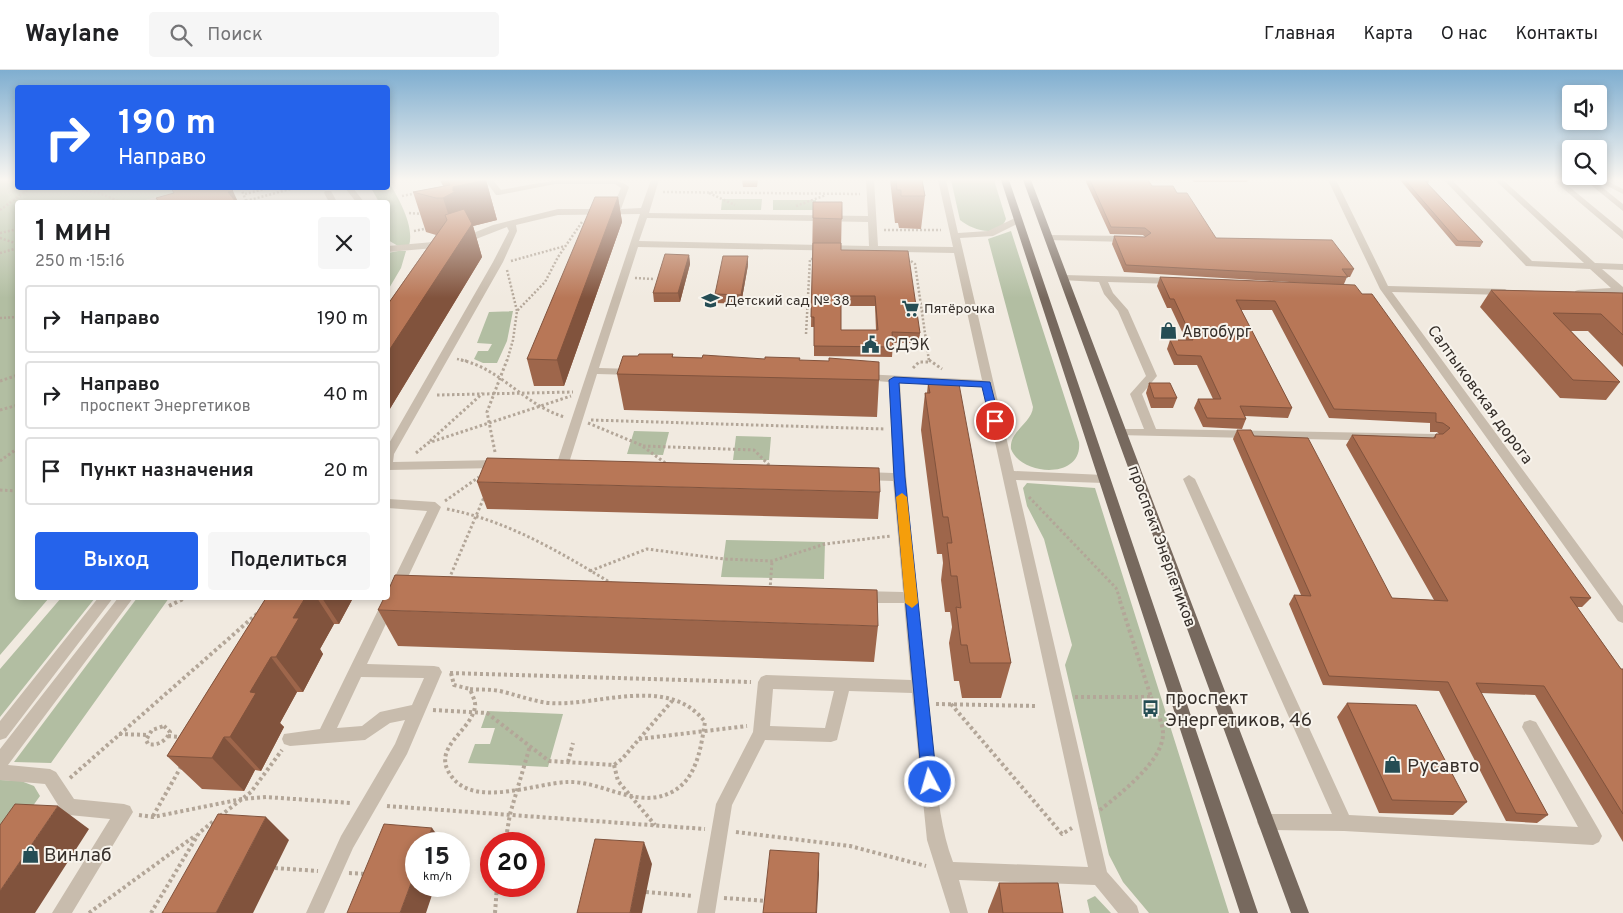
<!DOCTYPE html>
<html lang="ru">
<head>
<meta charset="utf-8">
<style>
	:root { --surface:#fff; --page:#f6f6f6; --text:#202124; --muted:#757577; --line:#e0e0e0; --accent:#2563eb }
	body { margin:0; font-family:Overpass,sans-serif; background:var(--page); color:var(--text); height:100vh; display:flex; flex-direction:column; font-size:19px; white-space:nowrap }
	* { box-sizing:border-box; margin:0 }
	p { font-size:16px; color:var(--muted) }
	.icon { flex:none; width:28px; height:28px; fill:none; stroke:currentColor; stroke-width:2; stroke-linecap:round; stroke-linejoin:round }
	.map { position:relative; flex:1; overflow:hidden }
	.side { position:absolute; left:15px; top:130px; width:375px; height:400px; display:flex; flex-direction:column; background:var(--surface); border-radius:5px; box-shadow:0 2px 8px #0003 }
	.side>* { flex:none }
	.guide { position:absolute; left:15px; top:15px; width:375px; height:105px; border-radius:5px; box-shadow:0 2px 8px #0003; background:#2563eb; color:#fff; overflow:hidden }
	.buttons { position:absolute; left:1562px; top:15px; display:grid; gap:10px }
	.buttons a { display:grid; place-items:center; width:45px; height:45px; border-radius:5px; background:var(--surface); box-shadow:0 2px 8px #0003; font-size:25px }
	.speed { position:absolute; left:405px; top:762px; display:flex; gap:10px; font-size:25px; font-weight:700; text-align:center }
	.speed>* { display:grid; place-content:center; width:65px; height:65px; border-radius:50%; background:var(--surface); box-shadow:0 2px 8px #0003; line-height:1 }
	.speed small { font-size:12px; font-weight:400 }
	.speed .limit { border:8px solid #d22; background:#fff; color:#111 }
	.pin { position:absolute; display:grid; place-items:center; width:42px; height:42px; color:#fff; margin:-21px; border:2px solid #fff; border-radius:50%; box-shadow:0 1px 5px #0007 }
	.me { position:absolute; width:55px; margin:-28px; rotate:354deg; stroke-linejoin:round; filter:drop-shadow(0 0 4px #0008) }
	.turn { display:flex; align-items:center; gap:18px; height:105px; padding:0 20px; font-size:22px }
	.turn .icon { width:65px; height:65px; stroke-width:2.5 }
	.turn b { display:block; font-size:35px; line-height:42px }
	.round { display:grid; place-items:center; flex:none; width:52px; height:52px; border-radius:5px; background:var(--page) }
	.head { display:flex; align-items:center; justify-content:space-between; height:85px; padding:0 20px }
	h1 { font-size:30px; font-weight:600; line-height:38px }
	.action { display:flex; gap:10px; margin-top:auto; padding:10px 20px }
	.action a { flex:1; height:58px; border-radius:5px; background:var(--accent); color:#fff; font-size:20px; font-weight:600; line-height:58px; text-align:center }
	.action a+a { background:var(--page); color:var(--text) }
	ul { padding:0; list-style:none }
	li { display:flex; align-items:center; gap:15px; height:68px; margin:0 10px 8px; padding:0 10px; border:2px solid var(--line); border-radius:5px }
	li div { flex:1 }
	li b { display:block; font-size:19px }
	li em { font-style:normal }
	header { display:flex; align-items:center; gap:30px; box-sizing:border-box; height:70px; padding:0 25px; background:var(--surface); border-bottom:1px solid var(--line) }
	header strong { font-size:24px }
	nav { display:flex; gap:28px; margin-inline-start:auto; font-size:18px }
	.search { width:350px; height:45px; background:var(--page); display:flex; align-items:center; gap:12px; box-sizing:border-box; padding:0 18px; border-radius:5px; color:var(--muted); font-size:19px }
	.map>svg:first-child { display:block }
	.green { fill:#b2bea2 }
	.lines { fill:none; stroke-linecap:round; stroke-linejoin:round }
	.path-far2 { stroke:#b3a698; stroke-width:2.5; stroke-dasharray:2 2; stroke-linecap:butt }
	.path-far1 { stroke:#b3a698; stroke-width:3; stroke-dasharray:2.5 2.5; stroke-linecap:butt }
	.path { stroke:#b3a698; stroke-width:4; stroke-dasharray:3 3; stroke-linecap:butt }
	.minor { fill:#c8bcad; fill-rule:evenodd }
	.major { fill:#77695e; fill-rule:evenodd }
	.wall { fill:#9e664b; fill-rule:evenodd }
	.shaded-wall { fill:#81533d }
	.building { fill:#b87757; stroke:#81533d; fill-rule:evenodd }
	.route { fill:#2563eb; stroke:#184099 }
	.slow { fill:#f59e0b }
	.labels { text-anchor:middle; stroke-width:4; stroke-linejoin:round; paint-order:stroke }
	.far-poi-label { font-size:14px; fill:#37302b; stroke:#f8f4ed; text-anchor:start }
	.poi-label { font-size:16px; fill:#37302b; stroke:#f8f4ed; text-anchor:start }
	.street-label { font-size:16px; fill:#37302b; stroke:#f8f4ed }
	.near-poi-label { font-size:19px; fill:#37302b; stroke:#f8f4ed; text-anchor:start }
</style>
</head>
<body>
<header>
<strong>Waylane</strong>
<div class="search"><svg class="icon" aria-label="search" viewBox="0 0 24 24"><circle cx="10" cy="10" r="6"/><path d="M15 15l6 6"/></svg>Поиск</div>
<nav><a>Главная</a><a>Карта</a><a>О нас</a><a>Контакты</a></nav>
</header>
<div class="map">
<svg width="1623" height="843" viewBox="0 0 1623 843">
	<rect width="100%" height="100%" fill="#f1eae0"/>
	<!-- green -->
	<path class="green" d="M0 110H17L18 118H195L138 132H18V528H49L0 585Z
		M951 110H994L1006 149C999 169 972 160 960 150Z
		M388 111C398 127 415 156 409 176H398L388 170V132H379L371 118H388Z
		M722 129H762L761 140H721Z
		M773 130H816V140H773Z
		M1011 161 1079 372C1083 410 1021 406 1011 379 1009 361 1032 353 1033 337L988 169Z
		M398 181H406L401 198 388 220V183Z
		M513 241 507 271 497 293H483L474 289 478 281H488L492 274 477 273 489 242Z
		M634 361 669 362 663 385 627 384Z
		M736 366 771 367 769 390H733Z
		M1027 413 1095 418 1229 843H1149L1123 812 1109 785 1065 595 1072 575 1044 469 1027 436 1023 418Z
		M726 470 825 472 824 509 721 507Z
		M61 528H95L0 647V599Z
		M137 528H169L51 693 14 692Z
		M487 641 563 644 548 697 468 693 475 674H490L495 658H481Z
		M0 710 21 711 34 716 40 726 0 782Z
		M1095 826 1111 843H1090L1087 830Z"/>
	<g class="lines">
		<!-- path-far2 -->
		<path class="path-far2" d="M12 110H18
			M392 110H394
			M66 118 99 123 121 132
			M241 118 246 131
			M663 122 860 124
			M709 123 735 135
			M245 124 269 118
			M402 126 417 123
			M246 131 294 118
			M796 136 826 125
			M0 140 30 118
			M409 143 423 144
			M884 160H941
			M414 161 429 158
			M0 163 18 159
			M0 168 18 174
			M0 183 18 178
			M511 191 565 176
			M911 191 915 194 929 291
			M507 200 517 241
			M635 208 654 209
			M922 241H955
			M0 248 18 247
			M806 264 810 189H812
			M457 289 467 291
			M507 291 513 270 517 241 545 212 558 187 582 152"/>
		<!-- path-far1 -->
		<path class="path-far1" d="M461 290C502 299 525 336 565 347
			M929 290 942 299
			M913 298 919 292H929
			M0 311 18 305
			M437 325 573 322
			M0 340 18 335
			M591 350 885 359
			M588 353 641 375 668 395
			M430 371 483 323
			M643 376 754 380 771 397
			M495 382 487 342 507 290
			M416 383 428 373 571 326
			M0 391 18 378
			M0 420 18 421
			M1029 427 1116 518 1120 529
			M445 431 479 407
			M447 439C508 451 558 481 611 513
			M590 501 647 479 724 489 772 491 825 474 891 466
			M449 509 485 425
			M770 520 772 491
			M182 529 185 528"/>
		<!-- path -->
		<path class="path" d="M169 536 185 528
			M450 603 751 612
			M451 603 454 615 470 619
			M470 619C480 620 490 619 500 621 517 625 532 631 549 633 597 637 669 604 705 652 701 677 697 709 672 722 638 740 603 711 568 712 536 713 475 738 452 707 429 678 471 662 475 637 476 631 472 625 470 619Z
			M1075 627H1151L1119 528
			M936 634 1036 636
			M951 634 1062 764 1072 758
			M433 640 487 643 549 691 614 695 622 689 672 631
			M164 656 170 662C166 671 158 676 148 674L146 670 152 660Z
			M119 664 148 665
			M168 666 182 667
			M639 669 747 656
			M568 692 573 673
			M614 695 618 711 655 755
			M70 708 259 542
			M387 736 705 759
			M1100 740C1120 724 1163 691 1163 664 1163 652 1155 638 1151 627
			M139 745 153 747 242 729 266 727 351 733
			M153 746 182 695
			M220 746 251 722 282 680
			M736 762 850 776 926 796
			M505 774 510 744 530 676
			M275 798 318 801
			M349 803 368 804
			M646 822 693 826
			M724 828 768 831
			M89 843 196 765
			M151 843 199 763 215 750
			M495 843 497 816"/>
		<!-- minor -->
		<path class="minor" d="M485 110H493L501 120C527 115 610 98 629 117L621 139 641 138 651 110H659L649 143 868 146 866 110H874L878 176 953 177 938 110H946L958 163 988 161 1015 148H1021V152L993 166 960 168 1014 401 1104 405 1110 409 1104 413 1016 410 1107 802 1137 836 1139 843H1118L1095 815 959 810 968 843H950L927 770 912 623 849 621 837 670 831 672 765 670 732 735 715 843H697L716 734 753 662 758 612 761 607 766 605 911 610 904 533H860L855 531 853 527 855 523 860 521 903 522 893 411 864 410 858 406 864 402 893 403 889 312 863 310 858 307 863 304 982 310 954 183 638 177 599 298 633 299 638 302 633 305 597 304 568 396 562 400 556 396 640 144 558 145 516 155 517 161 503 192 394 384 393 392 499 390 505 394 499 398 388 400V375L493 192 509 161 507 157 458 176 388 182V176L456 170 493 155 558 139H612L621 118 615 114H555L499 125H496ZM647 148 868 152 869 176 639 171ZM900 312 983 317 1088 797 953 792C936 747 936 694 930 646 917 535 906 424 900 312ZM773 619 834 621 825 658 770 656Z
			M1328 110H1336L1388 216 1505 219 1510 222 1505 225 1392 222 1623 536V553L1618 551 1380 219Z
			M1444 110H1452L1532 191 1584 193 1495 110H1503L1595 193 1623 194V200L1602 199 1623 217V223L1575 225V221L1578 220 1611 218 1590 199 1526 196Z
			M1553 110H1561L1623 161V169Z
			M1585 110H1593L1623 134V141Z
			M1596 110H1605L1623 119V124Z
			M191 118H203L150 132H138Z
			M345 118H353L364 132H356Z
			M325 121H331L337 132H329L324 123Z
			M1049 165 1129 166 1133 169 1129 172 1046 170V166Z
			M1064 205 1174 208 1179 211 1174 214 1108 212 1113 223 1128 240 1157 306 1142 324 1156 359 1436 364 1442 368 1436 372 1117 365 1115 362 1117 359H1144L1130 324 1146 306 1118 241 1104 224 1099 212 1061 210V206Z
			M1189 405 1195 409 1349 745 1578 757 1522 657 1524 652 1530 650 1536 652 1599 760 1602 766 1599 772 1593 775 1344 761 1266 760 1260 758 1257 752 1260 746 1266 744H1332L1183 409Z
			M388 429 435 432 441 437 367 594 434 596 439 597 442 602 407 684 353 778 324 843H306L341 766 395 674 405 650 390 653 365 670 290 676 284 674 282 669 284 664 320 659 384 528H388V521L427 441 388 438ZM361 607 424 608 412 635 380 642 362 656 337 658Z
			M98 528H113L6 668 0 670V651Z
			M118 528H133L8 695 50 699 56 702 74 729 124 734 130 736 133 742 72 843H52L110 749 69 745 63 743 45 714 0 710V679Z"/>
		<!-- major -->
		<path class="major" d="M1001 110H1009L1258 843H1240Z
			M1023 110H1031L1309 843H1291Z"/>
	</g>
	<!-- wall -->
	<path class="wall" d="M440 110H486L497 150 473 156 482 187 388 342V234L436 165 426 162 413 122 443 116Z
		M742 110H758L757 117H743Z
		M890 110H922L925 126 921 159 899 158 898 153H895Z
		M1086 110H1148L1152 116 1177 123 1216 168 1354 199 1350 207H1347L1344 214 1591 528 1582 537H1577L1621 599H1623V772L1535 625 1481 623 1548 745 1537 753 1506 751 1439 621 1323 615 1289 534 1294 525H1301L1233 369 1237 360 1254 366 1392 528 1434 530 1346 375 1352 365 1433 368 1436 364H1439L1437 362H1430V353L1329 348 1272 240H1241L1292 338 1288 348 1245 346 1246 349 1242 359 1203 357 1194 338 1198 329H1213L1197 295H1174L1167 279 1170 270H1186L1171 238H1167L1157 216 1160 207 1305 213 1124 202 1112 174 1114 166 1145 167 1143 165 1110 164 1086 112Z
		M1192 110H1248L1247 112H1194Z
		M1400 110H1428L1429 111 1428 114 1483 172 1480 177 1456 176Z
		M618 127 622 152 564 316H534L527 289Z
		M813 132H842L841 180 920 263 919 273H893L892 287 814 286V257H811ZM841 236H875L876 260H841Z
		M689 185 690 194 680 232H654L653 223Z
		M748 195 741 234 716 233 715 224Z
		M1491 220 1623 223V297L1588 261H1571L1620 312 1606 330 1560 328 1480 237Z
		M673 284V287L800 290 879 310 877 347 624 340 617 304 638 286Z
		M928 313 1011 593 1001 628H962L959 611H954L949 573 952 557 950 542H945L941 510 943 493 942 484H937L921 360 925 323H927Z
		M1149 313 1177 328 1173 338H1151L1146 323Z
		M477 412 880 422 878 449 487 439Z
		M266 528H353L339 554H334L320 579 323 584 303 622H297L280 653 284 657 261 701 255 700 244 721 202 719 167 686Z
		M378 540 878 556 874 592 398 576Z
		M1347 633 1467 732 1453 745 1379 743 1337 647Z
		M999 813 1063 843H988V841Z"/>
	<!-- shaded-wall -->
	<path class="shaded-wall" d="M486 110 497 150 473 156 482 187 388 342V282L456 168 443 128 453 117Z
		M233 121 238 132H233L228 122Z
		M618 127 622 152 564 316 557 290Z
		M689 185 690 194 680 232 678 223Z
		M748 186V195L741 234V225Z
		M388 446 390 450 388 454Z
		M305 528H317L334 554 320 579 323 584 303 622 276 587 293 548Z
		M322 528H353L339 554Z
		M271 587 297 622 280 653 284 657 261 701 230 667 250 622Z
		M224 667 255 700 244 721 212 688Z
		M58 736 89 759 35 843H0V821Z
		M266 747 289 770 253 843H216Z
		M432 758 444 774H426Z
		M644 772 652 794 642 843H630Z
		M819 783V805L817 843H816Z
		M416 800V816H435L426 843H400Z"/>
	<!-- building -->
	<path class="building" d="M447 110H486L453 117V121H456L443 128H436L413 122 450 115Z
		M896 110H922L925 126H901V120H897Z
		M1090 110H1148L1152 116H1173L1177 123H1187L1216 168 1332 170 1354 199H1342L1348 207 1126 195 1114 166 1145 167 1151 163 1145 158 1111 157Z
		M1405 110H1428L1429 111H1425L1483 172 1458 171Z
		M171 118H230L233 121 228 122 236 132H159L156 128 174 123Z
		M595 127H618L557 290 527 289Z
		M813 132H842V149L813 148Z
		M464 139 472 154 388 282V234L447 150 445 145Z
		M813 173H841V180L908 181 920 263 892 262 893 277 814 276V247H811ZM841 226H875L878 260H841Z
		M665 184 689 185 678 223H653Z
		M723 186H748L741 225 715 224Z
		M1160 207 1355 215 1362 224H1372L1591 528 1570 527 1621 599H1623V744L1544 616 1476 613 1548 745 1516 743 1448 612 1329 606 1294 525 1311 526 1237 360H1251L1254 366 1308 368 1392 528 1448 531 1352 365 1435 368 1436 364H1443L1450 358 1443 353 1436 352V343L1334 339 1275 231 1236 230 1292 338 1240 336 1246 349 1207 348 1198 329H1221L1201 286 1177 285 1170 270H1193L1174 229H1170Z
		M1491 220 1623 223V265L1601 244 1553 243 1620 312 1573 310Z
		M639 284H673L672 287 702 288 703 285 765 289V287L800 288 799 290 829 291V288L879 292V310L617 304 623 286H638Z
		M928 313 959 314 1011 593H970L967 575H961L956 537 961 538 957 506H951L947 473H952L948 447H943L925 323H930Z
		M1149 313H1170L1177 328H1154Z
		M487 388 879 398 880 422 477 412Z
		M395 505 877 520 878 556 378 540 384 528H388V521Z
		M266 528H305L293 548H299L276 587H271L250 622 256 623 230 667H224L212 688 167 686Z
		M1347 633 1416 635 1467 732 1392 730Z
		M15 734 58 736 0 821V755Z
		M218 744 266 747 216 843H162Z
		M384 754 432 758 426 774H416V800L400 843H347Z
		M595 769 644 772 630 843H577Z
		M770 780 819 783 816 843H763Z
		M999 813H1058L1063 843H1003Z"/>
	<!-- sky -->
	<linearGradient id="sky" x2="0" y2="1"><stop stop-color="#7faed0"/><stop offset="0.48" stop-color="#f9f6f1"/><stop offset="1" stop-color="#f9f6f1" stop-opacity="0"/></linearGradient>
	<rect width="1623" height="228" fill="url(#sky)"/>
	<!-- route -->
	<path class="route" d="M894 307 990 312 1000 351 995 354 990 351 982 317 899 313 905 407 937 712 935 717 930 719 924 717 922 712 894 407 889 310Z"/>
	<!-- slow -->
	<path class="slow" d="M902 423 907 427 918 533 912 538 905 533 896 427Z"/>
	<!-- icons -->
	<defs>
		<symbol id="school-bare" viewBox="-9 -9 18 18"><path d="M0-5L7-2L0 1L-7-2ZM-4 1L0 2.5L4 1V4Q0 6-4 4Z" fill="#254d54" stroke="#f8f4ed" stroke-width="2.5" paint-order="stroke"/></symbol>
		<symbol id="supermarket-bare" viewBox="-9 -9 18 18"><path d="M-6-5.5h2.5l.6 2H6L4.5 2H-2.5L-4.4-4H-6ZM-1.5 3.2a1.3 1.3 0 1 0 .1 0ZM3 3.2a1.3 1.3 0 1 0 .1 0Z" fill="#254d54" stroke="#f8f4ed" stroke-width="2.5" paint-order="stroke"/></symbol>
		<symbol id="shop-bare" viewBox="-9 -9 18 18"><path d="M-5-2.5h2.3a2.7 3.5 0 0 1 5.4 0H5L5.5 6h-11ZM-1.5-2.5h3a1.5 2.3 0 0 0-3 0Z" fill="#254d54" stroke="#f8f4ed" stroke-width="2.5" paint-order="stroke"/></symbol>
		<symbol id="civic-bare" viewBox="-9 -9 18 18"><path d="M-.6-6.5H3V-4.5H.6V-3L4-1V1h2V6H-6V1h2V-1L-.6-3ZM-1.2 2.5V6h2.4V2.5Z" fill="#254d54" stroke="#f8f4ed" stroke-width="2.5" paint-order="stroke"/></symbol>
		<symbol id="bus-bare" viewBox="-9 -9 18 18"><path d="M-5-6H5V4H4V6H2V4H-2V6H-4V4H-5ZM-3.5-4V0h7V-4ZM-3.5 1.2v1.5H-2V1.2ZM2 1.2v1.5H3.5V1.2Z" fill="#254d54" stroke="#f8f4ed" stroke-width="2.5" paint-order="stroke"/></symbol>
	</defs>
	<g fill-rule="evenodd">
		<use href="#school-bare" x="698" y="218" width="25" height="25"/>
		<use href="#supermarket-bare" x="898" y="226" width="25" height="25"/>
		<use href="#shop-bare" x="1156" y="248" width="25" height="25"/>
		<use href="#civic-bare" x="858" y="262" width="25" height="25"/>
		<use href="#bus-bare" x="1138" y="626" width="25" height="25"/>
		<use href="#shop-bare" x="1380" y="682" width="25" height="25"/>
		<use href="#shop-bare" x="18" y="772" width="25" height="25"/>
	</g>
	<g class="labels">
		<!-- far-poi labels -->
		<g class="far-poi-label">
			<text x="725" y="235">Детский сад № 38</text>
			<text x="924" y="243">Пятёрочка</text>
		</g>
		<!-- poi labels -->
		<g class="poi-label">
			<text x="1182" y="267">Автобург</text>
			<text x="885" y="280">СДЭК</text>
		</g>
		<!-- street labels -->
		<g class="street-label">
			<text transform="translate(1481 324) rotate(54)" y="6">Салтыковская дорога</text>
			<text transform="translate(1163 476) rotate(70)" y="6">проспект Энергетиков</text>
		</g>
		<!-- near-poi labels -->
		<g class="near-poi-label">
			<text x="1165" y="634">проспект<tspan x="1165" dy="22">Энергетиков, 46</tspan></text>
			<text x="1407" y="702">Русавто</text>
			<text x="44" y="791">Винлаб</text>
		</g>
	</g>
</svg>
<div class="buttons">
<a><svg class="icon" aria-label="sound" viewBox="0 0 24 24"><path d="M4 9h4l5-4v14l-5-4H4zM17 9q2 3 0 6"/></svg></a>
<a><svg class="icon" aria-label="search" viewBox="0 0 24 24"><circle cx="10" cy="10" r="6"/><path d="M15 15l6 6"/></svg></a>
</div>
<div class="speed"><div>15<small>km/h</small></div><div class="limit">20</div></div>
<div class="pin" style="left:995px;top:351px;background:#d93025"><svg class="icon" aria-label="arrive" viewBox="0 0 24 24"><path d="M6 21V4h12l-3 4 3 4H6"/></svg></div>
<svg class="me" style="left:930px;top:712px" viewBox="-20 -20 40 40"><circle r="17" fill="#2563eb" stroke="#fff" stroke-width="3"/><path d="M0-11L8 9 0 5-8 9z" fill="#fff"/></svg>
<div class="guide">
<div class="turn"><svg class="icon" aria-label="right" viewBox="0 0 24 24"><path d="M7 20v-9h11M14 6l5 5-5 5"/></svg><div><b>190 m</b>Направо</div></div>
</div>
<section class="side">
<div class="head"><div><h1>1 мин</h1><p>250 m · 15:16</p></div><a class="round"><svg class="icon" aria-label="close" viewBox="0 0 24 24"><path d="M6 6l12 12M18 6L6 18"/></svg></a></div>
<ul>
<li><svg class="icon" aria-label="right" viewBox="0 0 24 24"><path d="M7 20v-9h11M14 6l5 5-5 5"/></svg><div><b>Направо</b></div><em>190 m</em></li>
<li><svg class="icon" aria-label="right" viewBox="0 0 24 24"><path d="M7 20v-9h11M14 6l5 5-5 5"/></svg><div><b>Направо</b><p>проспект Энергетиков</p></div><em>40 m</em></li>
<li><svg class="icon" aria-label="arrive" viewBox="0 0 24 24"><path d="M6 21V4h12l-3 4 3 4H6"/></svg><div><b>Пункт назначения</b></div><em>20 m</em></li>
</ul>
<div class="action"><a>Выход</a><a>Поделиться</a></div>
</section>
</div>
</body>
</html>
